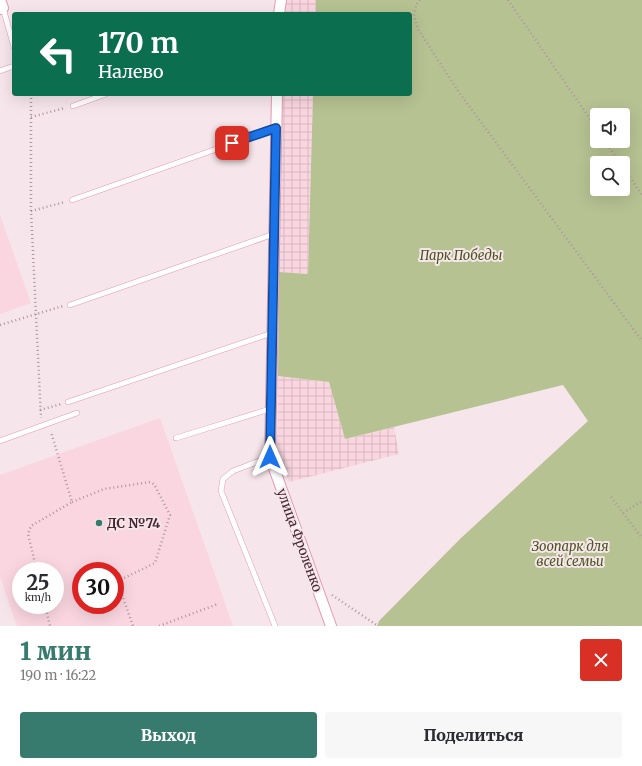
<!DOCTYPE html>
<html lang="ru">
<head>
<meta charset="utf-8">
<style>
	:root { --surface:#fff; --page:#f7f7f7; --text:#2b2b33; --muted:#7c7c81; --accent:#377b6e }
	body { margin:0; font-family:Merriweather,serif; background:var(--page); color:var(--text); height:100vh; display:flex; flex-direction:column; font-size:15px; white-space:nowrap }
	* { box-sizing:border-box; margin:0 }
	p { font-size:13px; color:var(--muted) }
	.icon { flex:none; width:22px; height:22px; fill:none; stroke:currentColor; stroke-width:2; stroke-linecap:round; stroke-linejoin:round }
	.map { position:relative; height:626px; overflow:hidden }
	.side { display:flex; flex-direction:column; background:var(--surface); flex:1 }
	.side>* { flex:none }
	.guide { position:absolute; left:12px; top:12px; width:400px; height:84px; border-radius:4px; box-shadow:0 4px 16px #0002; background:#0b6e4f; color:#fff; overflow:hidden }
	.fabs { position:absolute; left:590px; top:108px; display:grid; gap:8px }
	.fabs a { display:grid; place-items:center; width:40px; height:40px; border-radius:4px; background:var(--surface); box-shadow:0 4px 16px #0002; font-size:20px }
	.speed { position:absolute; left:12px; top:562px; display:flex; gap:8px; font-size:20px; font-weight:700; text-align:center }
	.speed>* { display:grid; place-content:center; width:52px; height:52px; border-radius:50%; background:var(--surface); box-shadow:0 4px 16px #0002; line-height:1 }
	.speed small { font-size:10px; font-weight:400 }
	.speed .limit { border:6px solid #d22; background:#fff; color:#111 }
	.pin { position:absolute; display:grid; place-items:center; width:34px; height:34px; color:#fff; margin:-17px; border-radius:8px; box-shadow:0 2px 6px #0006 }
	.me { position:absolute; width:44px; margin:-22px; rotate:0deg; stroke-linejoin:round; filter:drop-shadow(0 0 3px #0008) }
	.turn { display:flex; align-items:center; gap:14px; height:84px; padding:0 20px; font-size:18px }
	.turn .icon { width:52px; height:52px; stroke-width:2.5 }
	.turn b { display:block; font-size:28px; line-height:34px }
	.round { display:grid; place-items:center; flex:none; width:42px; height:42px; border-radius:4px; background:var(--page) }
	.head { display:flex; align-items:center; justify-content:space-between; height:68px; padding:0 20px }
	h1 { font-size:24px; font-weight:800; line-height:30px; color:var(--accent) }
	.button { display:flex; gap:8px; margin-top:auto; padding:8px 20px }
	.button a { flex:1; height:46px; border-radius:4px; background:var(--accent); color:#fff; font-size:16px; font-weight:800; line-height:46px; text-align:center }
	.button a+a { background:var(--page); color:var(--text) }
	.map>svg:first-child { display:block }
	.built { fill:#fad6e0; fill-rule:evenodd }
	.industrial { fill:url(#industrial-grid) }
	.green { fill:#b6c292; fill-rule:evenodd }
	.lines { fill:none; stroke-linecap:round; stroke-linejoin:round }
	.service-casing { stroke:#e599b1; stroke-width:6 }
	.minor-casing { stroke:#e599b1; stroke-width:12 }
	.path { stroke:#ad979e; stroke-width:2.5; stroke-dasharray:1 3; stroke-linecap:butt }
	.service { stroke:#fff; stroke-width:5 }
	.minor { stroke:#fff; stroke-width:10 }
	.route-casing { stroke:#114b97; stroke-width:10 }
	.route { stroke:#1a73e8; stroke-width:7 }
	.poi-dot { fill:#377b6e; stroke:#f6e5ea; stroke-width:1.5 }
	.labels { text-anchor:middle; stroke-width:4; stroke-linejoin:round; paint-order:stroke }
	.park-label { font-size:13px; font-style:italic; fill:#4a551d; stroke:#f6e5ea }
	.poi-label { font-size:13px; font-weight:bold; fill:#452731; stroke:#f6e5ea; text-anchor:start }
	.street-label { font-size:13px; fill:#452731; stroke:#f6e5ea }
</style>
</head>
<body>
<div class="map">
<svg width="642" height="626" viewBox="0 0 642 626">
	<defs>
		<pattern id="industrial-grid" width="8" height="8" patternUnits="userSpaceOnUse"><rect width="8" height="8" fill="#fad6e0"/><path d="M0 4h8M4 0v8" fill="none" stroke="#d8b8c1"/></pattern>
	</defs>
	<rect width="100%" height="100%" fill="#f6e5ea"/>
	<!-- built -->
	<path class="built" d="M0 215 31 303 0 314Z
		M160 418 233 626H17L0 577V475ZM21 571H55V605H21ZM81 571H115V605H81Z"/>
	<!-- industrial -->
	<path class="industrial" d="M287 0H316V14H285Z
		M281 94H313L308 274 279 272Z
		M278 376 329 382 345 439 394 427 399 454 289 482 277 450Z"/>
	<!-- green -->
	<path class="green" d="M316 0H642V626H377L379 621 460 539 588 421 563 385 345 439 329 382 278 376 279 272 308 274 313 94H410V14H316ZM597 115H623V141H597ZM597 163H623V189H597Z"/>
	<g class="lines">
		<defs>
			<path id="service" d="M3 8 14 47
				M0 71 14 66
				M73 106 106 94
				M72 200 276 128
				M70 305 274 234
				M68 402 272 333
				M176 438 270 409
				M0 441 77 413
				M270 457 233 471 223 479 221 491 275 626"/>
			<path id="minor" d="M0 0 3 8 0 9
				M279 14 281 0
				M277 94 270 457 331 626"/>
		</defs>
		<!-- service casing -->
		<use href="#service" class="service-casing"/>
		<!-- minor casing -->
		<use href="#minor" class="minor-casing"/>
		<!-- path -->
		<path class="path" d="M420 0 416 5 414 16 418 29 458 91 642 341
			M508 0 597 129
			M31 94V211L41 418
			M31 117 65 108
			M605 141 620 163
			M623 167 642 195
			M31 211 65 202
			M0 325 63 306
			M40 410 61 404
			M611 497 642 538
			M72 502 104 489 150 482 154 484 170 515 155 563 122 579 119 586 133 626
			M623 513 642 501
			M37 571 28 534 31 526 72 502 51 432
			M332 595 378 626
			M45 605 50 626
			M159 626 218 604"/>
		<!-- service -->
		<use href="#service" class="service"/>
		<!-- minor -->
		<use href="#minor" class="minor"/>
	</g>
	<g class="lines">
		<defs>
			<path id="route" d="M232 143 276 128 270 457"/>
		</defs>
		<!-- route casing -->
		<use href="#route" class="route-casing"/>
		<!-- route -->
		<use href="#route" class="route"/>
	</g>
	<!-- markers -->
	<circle class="poi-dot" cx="99" cy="523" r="4"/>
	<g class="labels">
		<!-- park labels -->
		<g class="park-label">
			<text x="461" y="260">Парк Победы</text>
			<text x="570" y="551">Зоопарк для<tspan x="570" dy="15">всей семьи</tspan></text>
		</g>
		<!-- poi labels -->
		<g class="poi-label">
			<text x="107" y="528">ДС №74</text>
		</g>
		<!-- street labels -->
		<g class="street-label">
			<text transform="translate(300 540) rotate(70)" y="5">улица Фроленко</text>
		</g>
	</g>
</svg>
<div class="fabs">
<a><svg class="icon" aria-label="sound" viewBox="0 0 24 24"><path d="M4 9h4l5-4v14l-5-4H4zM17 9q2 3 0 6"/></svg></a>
<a><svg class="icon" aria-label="search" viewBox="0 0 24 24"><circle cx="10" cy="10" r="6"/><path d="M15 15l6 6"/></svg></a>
</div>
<div class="speed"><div>25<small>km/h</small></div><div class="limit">30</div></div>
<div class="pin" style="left:232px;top:143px;background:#d93025"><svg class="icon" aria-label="arrive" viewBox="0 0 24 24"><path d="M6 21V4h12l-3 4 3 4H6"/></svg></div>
<svg class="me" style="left:270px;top:457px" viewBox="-20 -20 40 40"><path d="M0-17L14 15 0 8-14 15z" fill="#1a73e8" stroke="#fff" stroke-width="4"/></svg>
<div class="guide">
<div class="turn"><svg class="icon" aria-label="left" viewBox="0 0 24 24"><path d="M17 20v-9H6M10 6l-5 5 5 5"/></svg><div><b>170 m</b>Налево</div></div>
</div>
</div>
<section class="side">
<div class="head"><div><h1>1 мин</h1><p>190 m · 16:22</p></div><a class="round" style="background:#d93025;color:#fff"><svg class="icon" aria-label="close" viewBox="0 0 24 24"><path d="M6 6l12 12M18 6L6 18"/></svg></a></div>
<div class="button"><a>Выход</a><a>Поделиться</a></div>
</section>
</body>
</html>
